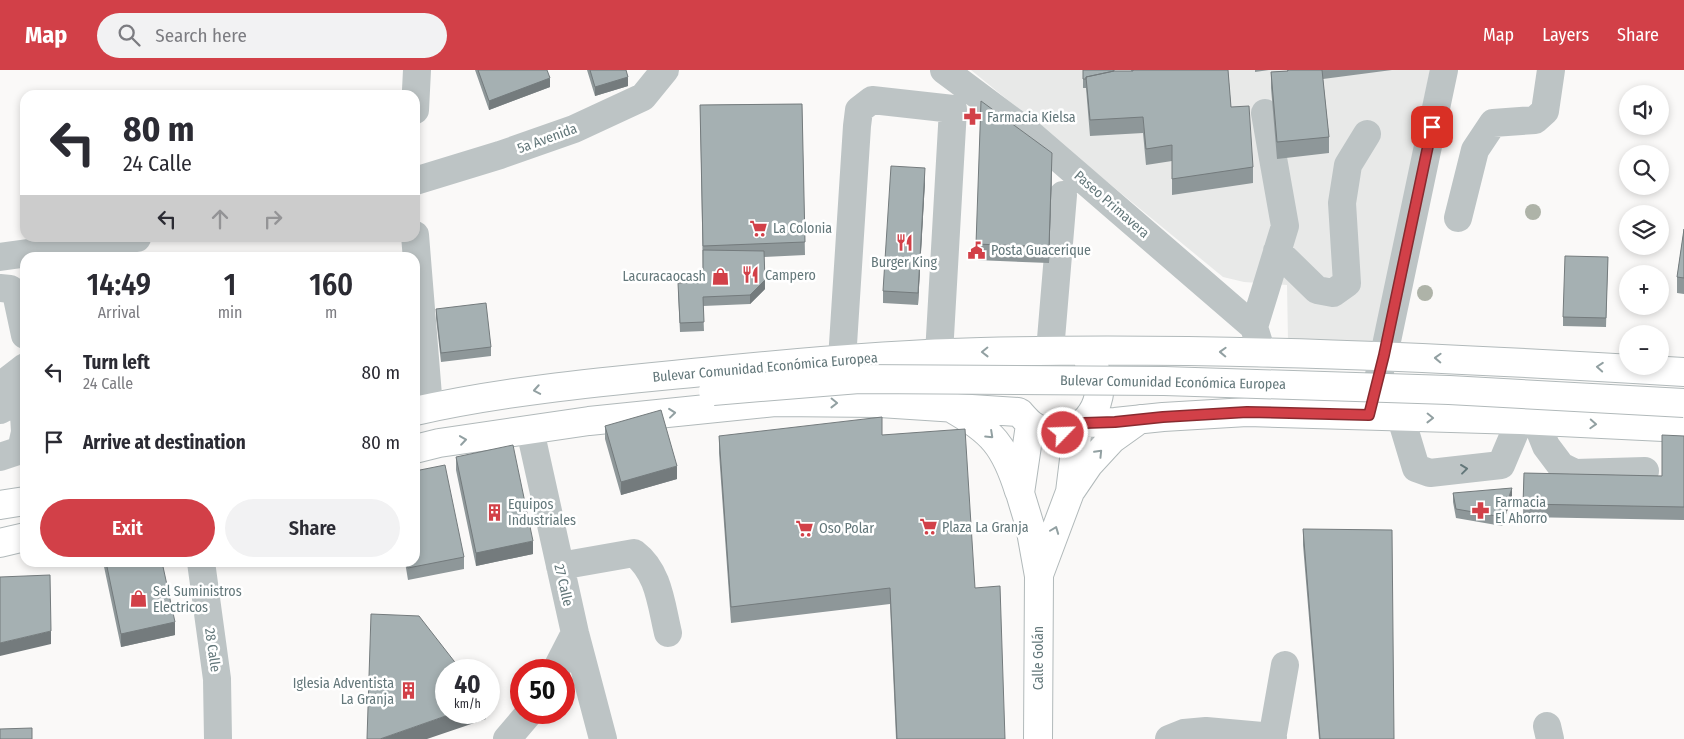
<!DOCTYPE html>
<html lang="en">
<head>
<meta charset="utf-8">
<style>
	:root { --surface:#fff; --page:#f2f2f3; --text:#2b2b33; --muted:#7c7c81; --accent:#d24048 }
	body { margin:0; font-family:"Fira Sans Condensed",sans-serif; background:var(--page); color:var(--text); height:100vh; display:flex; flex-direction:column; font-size:19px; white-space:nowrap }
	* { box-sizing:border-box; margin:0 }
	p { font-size:16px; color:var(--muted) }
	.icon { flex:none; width:28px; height:28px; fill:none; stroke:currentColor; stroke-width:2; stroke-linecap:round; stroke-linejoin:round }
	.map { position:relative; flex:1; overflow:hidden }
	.details { position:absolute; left:20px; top:182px; width:400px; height:315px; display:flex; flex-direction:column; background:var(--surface); border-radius:15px; box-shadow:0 2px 8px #0003 }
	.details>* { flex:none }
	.banner { position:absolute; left:20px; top:20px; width:400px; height:152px; border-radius:15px; box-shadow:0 2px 8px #0003; background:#fff; color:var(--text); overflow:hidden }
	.buttons { position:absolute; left:1619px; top:15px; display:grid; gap:10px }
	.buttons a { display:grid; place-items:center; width:50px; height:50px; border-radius:50%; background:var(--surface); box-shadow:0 2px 8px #0003; font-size:25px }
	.speed { position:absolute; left:435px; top:589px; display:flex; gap:10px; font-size:25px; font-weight:700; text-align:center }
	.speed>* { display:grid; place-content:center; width:65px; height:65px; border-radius:50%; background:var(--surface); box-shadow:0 2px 8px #0003; line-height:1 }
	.speed small { font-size:12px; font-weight:400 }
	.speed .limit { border:8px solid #d22; background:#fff; color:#111 }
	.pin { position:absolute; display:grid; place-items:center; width:42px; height:42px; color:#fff; margin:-21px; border-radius:10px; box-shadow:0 2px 8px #0006 }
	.me { position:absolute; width:55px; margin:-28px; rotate:66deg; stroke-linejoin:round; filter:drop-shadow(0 0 4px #0008) }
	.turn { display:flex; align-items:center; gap:18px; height:105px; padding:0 20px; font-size:22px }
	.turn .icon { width:65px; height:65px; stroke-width:2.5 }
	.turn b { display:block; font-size:35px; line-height:42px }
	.lanes { display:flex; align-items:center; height:48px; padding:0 20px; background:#0003; justify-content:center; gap:25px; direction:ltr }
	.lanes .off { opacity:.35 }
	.eta { display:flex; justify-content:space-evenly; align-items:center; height:85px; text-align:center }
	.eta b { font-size:30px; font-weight:600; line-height:35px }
	.cta { display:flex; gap:10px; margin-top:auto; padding:10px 20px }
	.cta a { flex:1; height:58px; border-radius:30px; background:var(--accent); color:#fff; font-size:20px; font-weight:600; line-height:58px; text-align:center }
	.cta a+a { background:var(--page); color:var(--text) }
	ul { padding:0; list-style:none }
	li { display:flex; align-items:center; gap:15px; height:70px; padding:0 20px }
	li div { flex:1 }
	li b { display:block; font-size:19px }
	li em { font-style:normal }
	header { display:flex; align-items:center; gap:30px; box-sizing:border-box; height:70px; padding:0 25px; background:var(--accent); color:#fff }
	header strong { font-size:24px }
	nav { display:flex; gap:28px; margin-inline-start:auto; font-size:18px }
	.search { width:350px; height:45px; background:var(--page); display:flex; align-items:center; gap:12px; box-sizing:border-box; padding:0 18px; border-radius:28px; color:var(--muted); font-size:19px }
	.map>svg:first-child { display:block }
	.built { fill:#e8e9e8 }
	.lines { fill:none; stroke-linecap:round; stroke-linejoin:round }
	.major-casing { stroke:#b1b9ba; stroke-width:30 }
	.minor { stroke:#bdc4c5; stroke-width:28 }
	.major { stroke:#fff; stroke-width:28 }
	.major-bridge-casing { stroke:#b1b9ba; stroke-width:30; stroke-linecap:butt }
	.major-bridge { stroke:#fff; stroke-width:28 }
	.tree { fill:#aeb3a8 }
	.wall { fill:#8e9799 }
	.shaded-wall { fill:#747b7d }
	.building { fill:#a5b0b2; stroke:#747b7d }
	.oneway { stroke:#92a0a2 }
	.oneway2 { stroke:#63777a }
	.route-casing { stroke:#882a2f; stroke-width:12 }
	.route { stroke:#d24048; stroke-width:9 }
	.labels { text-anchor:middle; stroke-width:5; stroke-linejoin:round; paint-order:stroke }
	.poi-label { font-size:14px; fill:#63777a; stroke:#fff; text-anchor:start }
	.street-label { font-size:14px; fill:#63777a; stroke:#fff }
</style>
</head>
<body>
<header>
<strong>Map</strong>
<div class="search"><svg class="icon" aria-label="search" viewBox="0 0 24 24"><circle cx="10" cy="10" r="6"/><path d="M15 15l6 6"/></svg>Search here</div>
<nav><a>Map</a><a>Layers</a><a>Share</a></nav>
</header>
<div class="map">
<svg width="1684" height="669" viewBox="0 0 1684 669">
	<rect width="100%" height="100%" fill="#faf9f8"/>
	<!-- built -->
	<path class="built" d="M971 0H1430L1375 271H1288L1287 215 1244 212 1223 207Z"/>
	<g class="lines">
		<defs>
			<path id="major" d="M951 338C992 361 1005 376 1019 421
				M415 341C513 319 613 311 713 301 802 292 891 284 981 282 1215 276 1450 288 1684 302
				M1020 343C1027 351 1033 358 1044 361 1078 373 1110 334 1096 302 1095 298 1090 294 1088 290
				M1084 353 1115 352 1163 347 1247 342 1520 350 1684 358
				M1030 355 1020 423 1030 456 1039 506 1038 669
				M415 379 439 373 589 351 775 332 880 333 1018 342
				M1072 419 1089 394 1112 369 1140 349
				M0 435 25 431
				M0 473 25 467
				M1040 502 1070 422 1078 357"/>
		</defs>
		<!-- major casing -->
		<use href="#major" class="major-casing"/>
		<!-- minor -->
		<path class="minor" d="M944 0 1034 67 1254 257 1262 283
			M415 40 417 0
			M415 111 500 85 574 59 643 27 665 0
			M1458 148 1475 80 1493 53 1535 50 1545 41 1551 0
			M415 165 429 338
			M1277 181 1317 220 1333 223 1347 213 1342 133 1348 95 1367 64
			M0 187 137 168
			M0 218 10 219 16 223 25 265
			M1254 257 1285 156 1265 43
			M1050 281 1063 125
			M842 290 857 56 859 40 872 30 953 39 939 284
			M0 316 25 297
			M0 340 25 327
			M1370 341 1384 285 1444 0
			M1401 348 1416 398 1430 403 1501 395 1520 350
			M1536 351 1546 376 1561 396 1575 403 1645 401
			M530 360 575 563 603 669
			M0 387 21 380 25 362 23 328
			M201 492 217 609 218 669
			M560 496 634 483C659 502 661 534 668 563
			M556 600 575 563
			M1547 656 1550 669
			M507 669 530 642
			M1169 669 1184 663 1206 661 1273 667
			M1272 669 1285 595"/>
		<!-- major -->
		<use href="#major" class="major"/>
		<defs>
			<path id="major-bridge" d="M713 321 859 309 1164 311 1449 320 1684 333"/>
		</defs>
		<!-- major-bridge casing -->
		<use href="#major-bridge" class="major-bridge-casing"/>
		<!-- major-bridge -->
		<use href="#major-bridge" class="major-bridge"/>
	</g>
	<!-- trees -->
	<g class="tree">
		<circle cx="1533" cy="142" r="8"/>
		<circle cx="1425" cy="223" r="8"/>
	</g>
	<!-- wall -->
	<path class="wall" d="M475 0H547L550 17 489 40Z
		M587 0H626L628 16 595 26Z
		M1083 0 1114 1H1131V0H1228L1231 37 1253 97V113L1172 125V91L1146 95 1143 63 1090 66 1086 18H1083Z
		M1255 0H1269L1255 2Z
		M1287 0H1392L1323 9 1329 67V83L1277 89 1271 18V2L1287 1Z
		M802 34 805 185 764 187 765 219 750 234 703 236 704 261 680 262 678 222 703 212 700 35Z
		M1052 99 1049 193 976 190V174Z
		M925 111 918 235 883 233V221Z
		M1684 159V224L1677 223V207Z
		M1608 187 1606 257 1563 256V247Z
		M436 239 491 277V286L441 292 436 248Z
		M605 356 677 409 621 425 605 369Z
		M882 365 975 518 1005 669H896L890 534 731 553 719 383V366Z
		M1684 366V450L1523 447 1524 403 1662 406Z
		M456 387 533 484 476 496 456 400Z
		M1453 423 1512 427 1502 456 1456 448 1453 432Z
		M1303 459 1394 669H1319L1303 475Z
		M464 487V499L408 510 405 492H415Z
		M103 492H162L175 565 121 577Z"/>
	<!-- shaded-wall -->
	<path class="shaded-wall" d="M628 7V16L595 26V17Z
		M550 8V17L489 40V31Z
		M1052 83V99L1049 193V177Z
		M925 98V111L918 235V223Z
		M765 210V219L750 234V225Z
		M677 396V409L621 425V412Z
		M1512 418V427L1502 456V447Z
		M533 471V484L476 496V483Z
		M175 552V565L121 577V564Z
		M51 561V574L0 586V573Z
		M457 642H486V649L427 669H380Z"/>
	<!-- building -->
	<path class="building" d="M478 0H547L550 8 489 31Z
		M590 0H626L628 7 595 17Z
		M1083 0H1114V1L1086 7V9H1083Z
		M1133 0H1228L1231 37 1249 36 1253 97 1172 109V75L1146 79 1143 47 1090 50 1086 7 1114 1H1133Z
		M1288 0H1322L1329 67 1277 72 1271 2 1288 1Z
		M165 21 166 25H141Z
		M981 31 1052 83 1049 177 976 174Z
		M802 34 805 172 703 176 700 35Z
		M891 96 925 98 918 223 883 221Z
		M1684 159V208L1677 207Z
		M703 180 764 181 765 210 750 225 703 227 704 252 680 253 678 213 703 212Z
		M1565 186 1608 187 1606 248 1563 247Z
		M486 233 491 277 441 283 436 239Z
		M661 340 677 396 621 412 605 356Z
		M882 347V365L965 359 975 518 1000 516 1005 669H897L890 518 731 537 719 366Z
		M1662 365 1684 366V437L1523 434 1524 403 1662 406Z
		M513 375 533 471 476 483 456 387Z
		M445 395 464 487 408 498 407 492H415V401Z
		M1512 418 1502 447 1456 439 1453 423Z
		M1303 459 1392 460 1394 669H1320Z
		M106 492H162L175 552 121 564Z
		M50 505 51 561 0 573V507Z
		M371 544 419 546 461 600H446V642H457L380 669H367Z
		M32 658V669H0V659Z"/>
	<!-- one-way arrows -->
	<defs><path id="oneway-chevron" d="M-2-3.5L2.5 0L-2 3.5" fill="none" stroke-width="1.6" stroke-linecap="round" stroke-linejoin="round" transform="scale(1.25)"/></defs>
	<g class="oneway">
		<use href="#oneway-chevron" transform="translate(985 282) rotate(179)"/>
		<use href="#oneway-chevron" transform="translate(1223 282) rotate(-178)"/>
		<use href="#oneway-chevron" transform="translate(1438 288) rotate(-178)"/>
		<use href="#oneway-chevron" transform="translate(1600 297) rotate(-176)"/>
		<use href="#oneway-chevron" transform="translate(537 320) rotate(170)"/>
		<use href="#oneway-chevron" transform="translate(834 333) rotate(1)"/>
		<use href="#oneway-chevron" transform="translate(672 343) rotate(-6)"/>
		<use href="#oneway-chevron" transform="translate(1430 348) rotate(1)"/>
		<use href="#oneway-chevron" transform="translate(1593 354) rotate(3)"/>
		<use href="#oneway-chevron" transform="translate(990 365) rotate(43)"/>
		<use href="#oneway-chevron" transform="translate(463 370) rotate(-8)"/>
		<use href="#oneway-chevron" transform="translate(1099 383) rotate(-46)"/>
		<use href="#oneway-chevron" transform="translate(1055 460) rotate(-69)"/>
	</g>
	<use class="oneway2" href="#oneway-chevron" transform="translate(1464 399) rotate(-7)"/>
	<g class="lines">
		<defs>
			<path id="route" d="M1063 363 1084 353 1115 352 1163 347 1247 342 1369 345 1384 285 1432 57"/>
		</defs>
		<!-- route casing -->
		<use href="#route" class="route-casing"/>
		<!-- route -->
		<use href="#route" class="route"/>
	</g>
	<!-- icons -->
	<defs>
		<symbol id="pharmacy-bare" viewBox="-9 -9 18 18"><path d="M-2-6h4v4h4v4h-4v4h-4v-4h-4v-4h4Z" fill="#d24048" stroke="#fff" stroke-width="2.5" paint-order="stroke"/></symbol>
		<symbol id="supermarket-bare" viewBox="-9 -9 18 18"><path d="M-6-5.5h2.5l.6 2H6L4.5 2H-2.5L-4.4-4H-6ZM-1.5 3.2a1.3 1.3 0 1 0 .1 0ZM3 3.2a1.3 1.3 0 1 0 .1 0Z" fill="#d24048" stroke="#fff" stroke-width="2.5" paint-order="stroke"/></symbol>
		<symbol id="restaurant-bare" viewBox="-9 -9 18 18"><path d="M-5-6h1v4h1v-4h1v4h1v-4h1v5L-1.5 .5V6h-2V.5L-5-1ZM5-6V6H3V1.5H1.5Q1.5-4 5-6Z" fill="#d24048" stroke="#fff" stroke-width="2.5" paint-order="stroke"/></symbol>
		<symbol id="civic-bare" viewBox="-9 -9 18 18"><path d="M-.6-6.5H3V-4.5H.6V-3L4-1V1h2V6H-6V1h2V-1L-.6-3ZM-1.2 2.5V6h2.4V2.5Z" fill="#d24048" stroke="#fff" stroke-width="2.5" paint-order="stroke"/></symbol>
		<symbol id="shop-bare" viewBox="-9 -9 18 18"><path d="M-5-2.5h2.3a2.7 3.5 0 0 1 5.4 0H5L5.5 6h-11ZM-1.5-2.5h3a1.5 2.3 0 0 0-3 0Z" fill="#d24048" stroke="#fff" stroke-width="2.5" paint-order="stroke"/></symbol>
		<symbol id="building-bare" viewBox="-9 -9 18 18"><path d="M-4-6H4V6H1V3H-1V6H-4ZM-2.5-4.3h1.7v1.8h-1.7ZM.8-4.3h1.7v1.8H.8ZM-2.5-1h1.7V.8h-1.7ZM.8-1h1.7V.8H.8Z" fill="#d24048" stroke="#fff" stroke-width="2.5" paint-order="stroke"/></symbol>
	</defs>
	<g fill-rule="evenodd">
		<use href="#pharmacy-bare" x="960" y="34" width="25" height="25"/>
		<use href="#supermarket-bare" x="746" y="146" width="25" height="25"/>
		<use href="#restaurant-bare" x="892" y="160" width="25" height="25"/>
		<use href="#civic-bare" x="964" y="168" width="25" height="25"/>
		<use href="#restaurant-bare" x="738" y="192" width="25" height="25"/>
		<use href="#shop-bare" x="708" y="194" width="25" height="25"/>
		<use href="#pharmacy-bare" x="1468" y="428" width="25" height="25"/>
		<use href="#building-bare" x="482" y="430" width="25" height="25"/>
		<use href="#supermarket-bare" x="916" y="444" width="25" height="25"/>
		<use href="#supermarket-bare" x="792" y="446" width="25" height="25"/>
		<use href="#shop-bare" x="126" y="516" width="25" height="25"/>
		<use href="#building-bare" x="396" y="608" width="25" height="25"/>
	</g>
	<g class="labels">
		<!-- poi labels -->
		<g class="poi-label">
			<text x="987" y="52">Farmacia Kielsa</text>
			<text x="773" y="163">La Colonia</text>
			<text x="991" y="185">Posta Guacerique</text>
			<text x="904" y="197" text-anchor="middle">Burger King</text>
			<text x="765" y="210">Campero</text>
			<text x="706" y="211" text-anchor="end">Lacuracaocash</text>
			<text x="1495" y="437">Farmacia<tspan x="1495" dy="16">El Ahorro</tspan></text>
			<text x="508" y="439">Equipos<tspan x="508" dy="16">Industriales</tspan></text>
			<text x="942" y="462">Plaza La Granja</text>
			<text x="819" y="463">Oso Polar</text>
			<text x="153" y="526">Sel Suministros<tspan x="153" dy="16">Electricos</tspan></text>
			<text x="394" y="618" text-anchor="end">Iglesia Adventista<tspan x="394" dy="16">La Granja</tspan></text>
		</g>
		<!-- street labels -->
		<g class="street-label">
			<text transform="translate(547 68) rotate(-20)" y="5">5a Avenida</text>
			<text transform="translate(1112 134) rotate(41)" y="5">Paseo Primavera</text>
			<text transform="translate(765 297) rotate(-5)" y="5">Bulevar Comunidad Económica Europea</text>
			<text transform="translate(1173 312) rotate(1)" y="5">Bulevar Comunidad Económica Europea</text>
			<text transform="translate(564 515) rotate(77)" y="5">27 Calle</text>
			<text transform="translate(213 580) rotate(82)" y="5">28 Calle</text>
			<text transform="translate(1038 588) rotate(-90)" y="5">Calle Golán</text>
		</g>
	</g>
</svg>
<div class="buttons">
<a><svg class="icon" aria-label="sound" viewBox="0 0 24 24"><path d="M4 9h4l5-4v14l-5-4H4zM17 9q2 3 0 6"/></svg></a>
<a><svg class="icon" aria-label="search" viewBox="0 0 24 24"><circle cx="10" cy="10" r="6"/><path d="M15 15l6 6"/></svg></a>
<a><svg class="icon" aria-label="layers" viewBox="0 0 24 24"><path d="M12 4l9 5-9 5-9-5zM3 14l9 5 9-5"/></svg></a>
<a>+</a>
<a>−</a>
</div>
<div class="speed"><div>40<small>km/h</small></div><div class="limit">50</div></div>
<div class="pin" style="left:1432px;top:57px;background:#d93025"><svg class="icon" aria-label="arrive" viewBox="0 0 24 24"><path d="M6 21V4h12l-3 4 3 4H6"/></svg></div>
<svg class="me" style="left:1063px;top:363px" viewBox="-20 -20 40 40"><circle r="17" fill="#d24048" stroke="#fff" stroke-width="3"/><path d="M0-11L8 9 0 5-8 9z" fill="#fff"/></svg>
<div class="banner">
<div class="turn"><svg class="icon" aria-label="left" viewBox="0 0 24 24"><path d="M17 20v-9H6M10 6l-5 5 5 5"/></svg><div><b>80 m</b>24 Calle</div></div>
<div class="lanes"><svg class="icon" aria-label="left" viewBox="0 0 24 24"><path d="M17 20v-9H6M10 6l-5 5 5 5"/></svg><svg class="icon off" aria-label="ahead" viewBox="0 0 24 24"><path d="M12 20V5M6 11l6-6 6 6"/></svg><svg class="icon off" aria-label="right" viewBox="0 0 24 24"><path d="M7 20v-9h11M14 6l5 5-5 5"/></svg></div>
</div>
<section class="details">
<div class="eta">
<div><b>14:49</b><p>Arrival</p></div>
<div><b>1</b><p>min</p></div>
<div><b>160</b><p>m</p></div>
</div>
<ul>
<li><svg class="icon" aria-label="left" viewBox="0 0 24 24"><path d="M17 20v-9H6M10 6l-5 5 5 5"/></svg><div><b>Turn left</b><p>24 Calle</p></div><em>80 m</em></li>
<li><svg class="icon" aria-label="arrive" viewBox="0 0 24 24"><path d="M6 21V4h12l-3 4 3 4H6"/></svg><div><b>Arrive at destination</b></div><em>80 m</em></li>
</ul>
<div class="cta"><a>Exit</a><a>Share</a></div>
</section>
</div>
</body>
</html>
